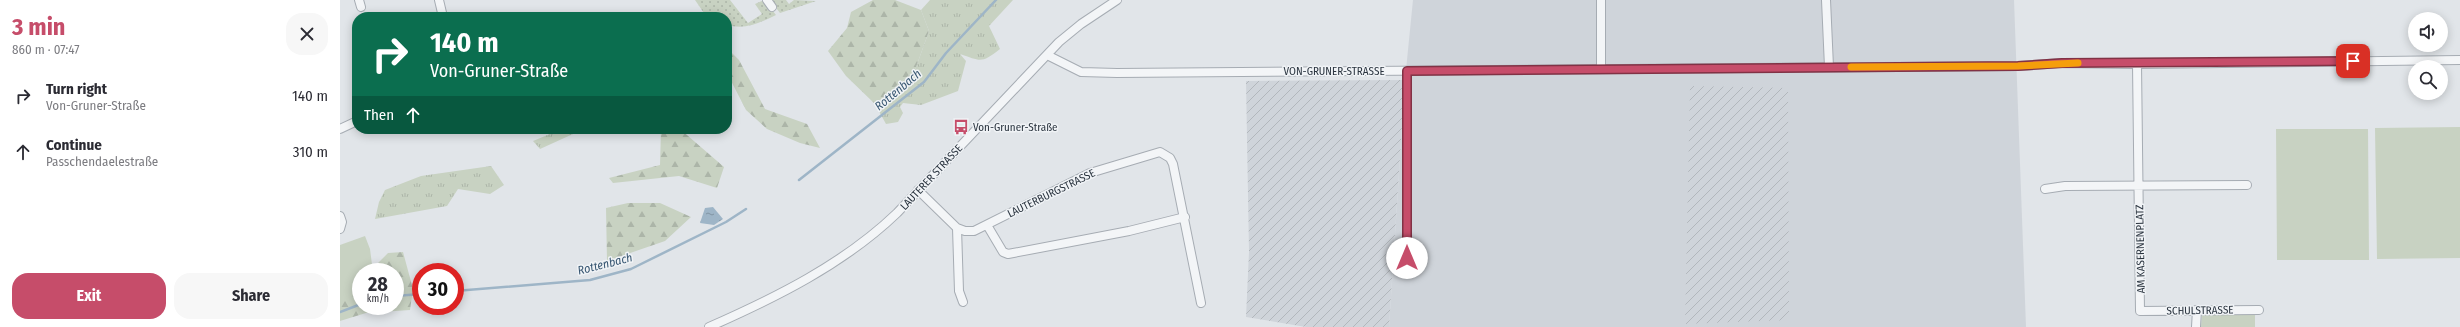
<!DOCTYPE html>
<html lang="en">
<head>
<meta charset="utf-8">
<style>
	:root { --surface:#fff; --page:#f7f7f7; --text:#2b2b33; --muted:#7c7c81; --accent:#c64d6a }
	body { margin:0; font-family:"Fira Sans Condensed",sans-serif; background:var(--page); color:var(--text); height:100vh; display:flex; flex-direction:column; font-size:15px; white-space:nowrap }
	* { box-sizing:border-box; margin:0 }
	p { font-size:13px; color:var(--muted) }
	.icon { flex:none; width:22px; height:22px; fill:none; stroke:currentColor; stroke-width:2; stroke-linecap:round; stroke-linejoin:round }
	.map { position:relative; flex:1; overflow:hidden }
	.drawer { display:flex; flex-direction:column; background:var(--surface); width:340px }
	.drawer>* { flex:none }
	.hud { position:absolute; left:12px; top:12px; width:380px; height:122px; border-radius:16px; box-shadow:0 2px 10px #0003; background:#0b6e4f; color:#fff; overflow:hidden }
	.buttons { position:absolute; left:2068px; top:12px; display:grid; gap:8px }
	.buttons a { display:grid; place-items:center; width:40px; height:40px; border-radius:50%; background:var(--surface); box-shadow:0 2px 10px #0003; font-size:20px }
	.speed { position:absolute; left:12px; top:263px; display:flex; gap:8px; font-size:20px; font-weight:700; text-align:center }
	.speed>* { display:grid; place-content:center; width:52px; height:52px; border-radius:50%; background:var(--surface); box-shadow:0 2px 10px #0003; line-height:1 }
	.speed small { font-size:10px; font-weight:400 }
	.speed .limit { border:6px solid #d22; background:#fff; color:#111 }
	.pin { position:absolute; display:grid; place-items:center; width:34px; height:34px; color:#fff; margin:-17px; border-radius:8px; box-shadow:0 2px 6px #0006 }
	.me { position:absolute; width:44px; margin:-22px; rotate:0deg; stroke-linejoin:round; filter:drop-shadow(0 0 3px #0008) }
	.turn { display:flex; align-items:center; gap:14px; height:84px; padding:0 12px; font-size:18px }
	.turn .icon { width:52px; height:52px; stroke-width:2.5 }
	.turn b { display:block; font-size:28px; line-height:34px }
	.then { display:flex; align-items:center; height:38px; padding:0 12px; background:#0003; gap:8px; font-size:15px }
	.round { display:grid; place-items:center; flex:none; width:42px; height:42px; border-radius:16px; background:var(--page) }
	.head { display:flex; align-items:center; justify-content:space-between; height:68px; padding:0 12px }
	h1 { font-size:24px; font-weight:700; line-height:30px; color:var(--accent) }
	.action { display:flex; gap:8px; margin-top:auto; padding:8px 12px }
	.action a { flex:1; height:46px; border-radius:16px; background:var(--accent); color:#fff; font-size:16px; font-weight:700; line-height:46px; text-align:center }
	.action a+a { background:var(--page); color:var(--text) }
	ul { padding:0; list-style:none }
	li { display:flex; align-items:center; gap:12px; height:56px; padding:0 12px }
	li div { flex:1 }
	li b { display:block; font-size:15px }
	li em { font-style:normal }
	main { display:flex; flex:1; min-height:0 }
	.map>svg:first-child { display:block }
	.built { fill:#cfd4da }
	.industrial { fill:url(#industrial-furrows) }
	.grass { fill:url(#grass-tufts) }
	.forest { fill:url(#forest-firs) }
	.park { fill:#c8d2c2 }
	.garden { fill:url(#garden-dots) }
	.water { fill:url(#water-ripples) }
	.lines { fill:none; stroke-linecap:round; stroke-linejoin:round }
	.stream { stroke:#9eb5c7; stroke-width:2.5 }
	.minor-casing { stroke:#a6acb3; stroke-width:10 }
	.minor { stroke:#f3f5f7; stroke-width:8 }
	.route-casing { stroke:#813245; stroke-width:10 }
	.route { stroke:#c64d6a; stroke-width:7 }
	.slow { stroke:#f59e0b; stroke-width:7 }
	.labels { text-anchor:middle; stroke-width:3; stroke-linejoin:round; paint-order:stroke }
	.street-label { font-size:11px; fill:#2a343f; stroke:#f0f3f6 }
	.poi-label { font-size:11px; fill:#2a343f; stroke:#f0f3f6; text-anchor:start }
	.water-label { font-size:12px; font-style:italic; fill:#375671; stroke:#f0f3f6 }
</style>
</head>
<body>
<main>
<section class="drawer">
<div class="head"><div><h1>3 min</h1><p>860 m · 07:47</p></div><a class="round"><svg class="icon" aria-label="close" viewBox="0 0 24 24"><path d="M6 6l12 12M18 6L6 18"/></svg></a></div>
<ul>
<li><svg class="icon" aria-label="right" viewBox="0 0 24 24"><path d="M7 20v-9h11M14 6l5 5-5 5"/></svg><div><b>Turn right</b><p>Von-Gruner-Straße</p></div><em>140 m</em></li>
<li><svg class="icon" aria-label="ahead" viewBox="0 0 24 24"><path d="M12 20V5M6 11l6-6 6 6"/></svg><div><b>Continue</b><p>Passchendaelestraße</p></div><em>310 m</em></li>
</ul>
<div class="action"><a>Exit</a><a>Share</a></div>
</section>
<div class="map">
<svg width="2120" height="327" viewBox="0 0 2120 327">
	<defs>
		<pattern id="industrial-furrows" width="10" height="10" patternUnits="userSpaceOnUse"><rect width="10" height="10" fill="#cfd4da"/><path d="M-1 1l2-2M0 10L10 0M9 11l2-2" fill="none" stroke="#b2b7bc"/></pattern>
		<pattern id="grass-tufts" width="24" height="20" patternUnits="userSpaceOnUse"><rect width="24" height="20" fill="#c8d2c2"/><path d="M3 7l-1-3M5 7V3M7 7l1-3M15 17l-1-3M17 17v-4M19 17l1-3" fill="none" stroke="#acb5a8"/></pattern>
		<pattern id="forest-firs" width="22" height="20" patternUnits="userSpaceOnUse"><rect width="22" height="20" fill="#c8d2c2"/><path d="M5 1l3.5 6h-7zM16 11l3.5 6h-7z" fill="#acb5a8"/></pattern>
		<pattern id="garden-dots" width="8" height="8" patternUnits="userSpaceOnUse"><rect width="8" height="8" fill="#c8d2c2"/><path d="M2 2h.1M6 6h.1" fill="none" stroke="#acb5a8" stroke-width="1.8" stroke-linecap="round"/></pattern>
		<pattern id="water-ripples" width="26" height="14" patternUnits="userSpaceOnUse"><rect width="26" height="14" fill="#9eb5c7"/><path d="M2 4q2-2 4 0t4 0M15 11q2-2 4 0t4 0" fill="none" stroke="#8194a3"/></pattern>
	</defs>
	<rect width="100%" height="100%" fill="#e1e5e9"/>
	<!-- built -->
	<path class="built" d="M1073 0H1674L1686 327H1049L1065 80Z"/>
	<!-- industrial -->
	<path class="industrial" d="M1065 80 1049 327H966L906 317 909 252 906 81Z
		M1350 86 1448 88 1449 320 1345 324Z"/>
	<!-- grass -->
	<path class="grass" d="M590 0H673L649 26 660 49C641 64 641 61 620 54L626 61 618 91 581 105 563 103 560 107 563 113 558 122 546 124 535 104 575 70 589 31 581 10Z
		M222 129H244L200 149 193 141Z
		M151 166 164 185 150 194 118 189 107 206 35 219 39 202 45 190 81 176Z"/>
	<!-- forest -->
	<path class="forest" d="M533 0H555L581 10 589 31 575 70 535 104 506 76 488 51 507 28 511 12Z
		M387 48 399 60 425 109 467 124 480 148 460 143 427 129 406 110 387 73Z
		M321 129H340L384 167 377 188 339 176 273 183 269 178 320 165Z
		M288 203H320L351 217 325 241 267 261 266 208Z
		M63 252 73 289 70 310 26 313 0 321V281L21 274V306H55V272H25L33 268 48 253Z"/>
	<!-- park -->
	<path class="park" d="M2120 127V258L2037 259 2035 128Z
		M1936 129H2028L2029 260H1937Z
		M25 236 30 249 33 272H21V289L0 296V245Z
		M1862 314H1915V327H1861Z"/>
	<!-- garden -->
	<path class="garden" d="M355 0H390L408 23 422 14 415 4 424 0 436 15C419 23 406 30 387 25V17L366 16Z
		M430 0H446L449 4 454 0 476 1 440 13Z"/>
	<!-- water -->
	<path class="water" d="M373 207 383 219 374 225 360 223 365 208Z"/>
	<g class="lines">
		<!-- stream -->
		<path class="stream" d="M459 180 584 82 606 53 656 0
			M115 291 250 280 291 269 386 222 406 209
			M55 296 81 294
			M0 312 21 304"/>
		<defs>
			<path id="minor" d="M19 0 21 7
				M99 0 103 17
				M427 0 432 7
				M1261 0V69
				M1486 0 1489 67
				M707 55 741 72 777 73 1678 66 1722 63 1797 64 2120 60
				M1797 64 1800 311 1919 310
				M0 129 17 121
				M1705 189 1725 186 1907 185
				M578 190 617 228 619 291 623 302
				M0 216 2 222 0 229
				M647 225 663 252 668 254 789 231 845 217
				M617 228 625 231H634L750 173 820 152 830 158 833 164 861 303
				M1067 259V71
				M369 327C435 298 504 264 557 213L719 42 741 24 777 0
				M1856 327 1857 310"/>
		</defs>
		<!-- minor casing -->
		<use href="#minor" class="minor-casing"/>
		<!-- minor -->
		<use href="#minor" class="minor"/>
	</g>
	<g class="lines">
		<defs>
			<path id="route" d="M1067 258V71L1678 66 1722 63 2013 61"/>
		</defs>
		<!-- route casing -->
		<use href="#route" class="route-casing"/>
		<!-- route -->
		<use href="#route" class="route"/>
		<!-- slow -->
		<path class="slow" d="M1511 67 1678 66 1738 63"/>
	</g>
	<!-- icons -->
	<defs>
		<symbol id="bus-bare" viewBox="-9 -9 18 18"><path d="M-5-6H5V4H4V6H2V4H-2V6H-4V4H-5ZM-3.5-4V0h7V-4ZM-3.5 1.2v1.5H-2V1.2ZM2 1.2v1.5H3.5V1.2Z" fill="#c64d6a" stroke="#f0f3f6" stroke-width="2.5" paint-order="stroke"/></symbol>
	</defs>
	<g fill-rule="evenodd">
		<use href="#bus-bare" x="610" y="116" width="22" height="22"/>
	</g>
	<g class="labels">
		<!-- street labels -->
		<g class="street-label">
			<text x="994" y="75">VON-GRUNER-STRASSE</text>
			<text transform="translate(591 177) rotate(-47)" y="4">LAUTERER STRASSE</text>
			<text transform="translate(711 193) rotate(-26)" y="4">LAUTERBURGSTRASSE</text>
			<text transform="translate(1800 249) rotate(-91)" y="4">AM KASERNENPLATZ</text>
			<text transform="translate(1860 310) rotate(-1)" y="4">SCHULSTRASSE</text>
		</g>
		<!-- poi labels -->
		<g class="poi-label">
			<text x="633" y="131">Von-Gruner-Straße</text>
		</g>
		<!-- water labels -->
		<g class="water-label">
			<text transform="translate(558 90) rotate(-40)" y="4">Rottenbach</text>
			<text transform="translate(265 264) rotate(-14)" y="4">Rottenbach</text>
		</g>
	</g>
</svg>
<div class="buttons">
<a><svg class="icon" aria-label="sound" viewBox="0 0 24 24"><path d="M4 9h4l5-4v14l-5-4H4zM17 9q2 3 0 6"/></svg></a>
<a><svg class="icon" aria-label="search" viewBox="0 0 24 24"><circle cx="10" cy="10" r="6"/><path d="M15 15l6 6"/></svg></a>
</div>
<div class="speed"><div>28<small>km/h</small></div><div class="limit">30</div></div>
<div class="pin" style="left:2013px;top:61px;background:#d93025"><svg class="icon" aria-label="arrive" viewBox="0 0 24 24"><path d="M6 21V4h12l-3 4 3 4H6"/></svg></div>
<svg class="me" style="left:1067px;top:258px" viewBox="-20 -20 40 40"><circle r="19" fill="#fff"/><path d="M0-13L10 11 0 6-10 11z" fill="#c64d6a"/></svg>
<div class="hud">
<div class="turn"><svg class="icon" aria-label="right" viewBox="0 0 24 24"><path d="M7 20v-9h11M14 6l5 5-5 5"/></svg><div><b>140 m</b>Von-Gruner-Straße</div></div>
<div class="then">Then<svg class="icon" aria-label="ahead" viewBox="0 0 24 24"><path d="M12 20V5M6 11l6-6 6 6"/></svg></div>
</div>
</div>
</main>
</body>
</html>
